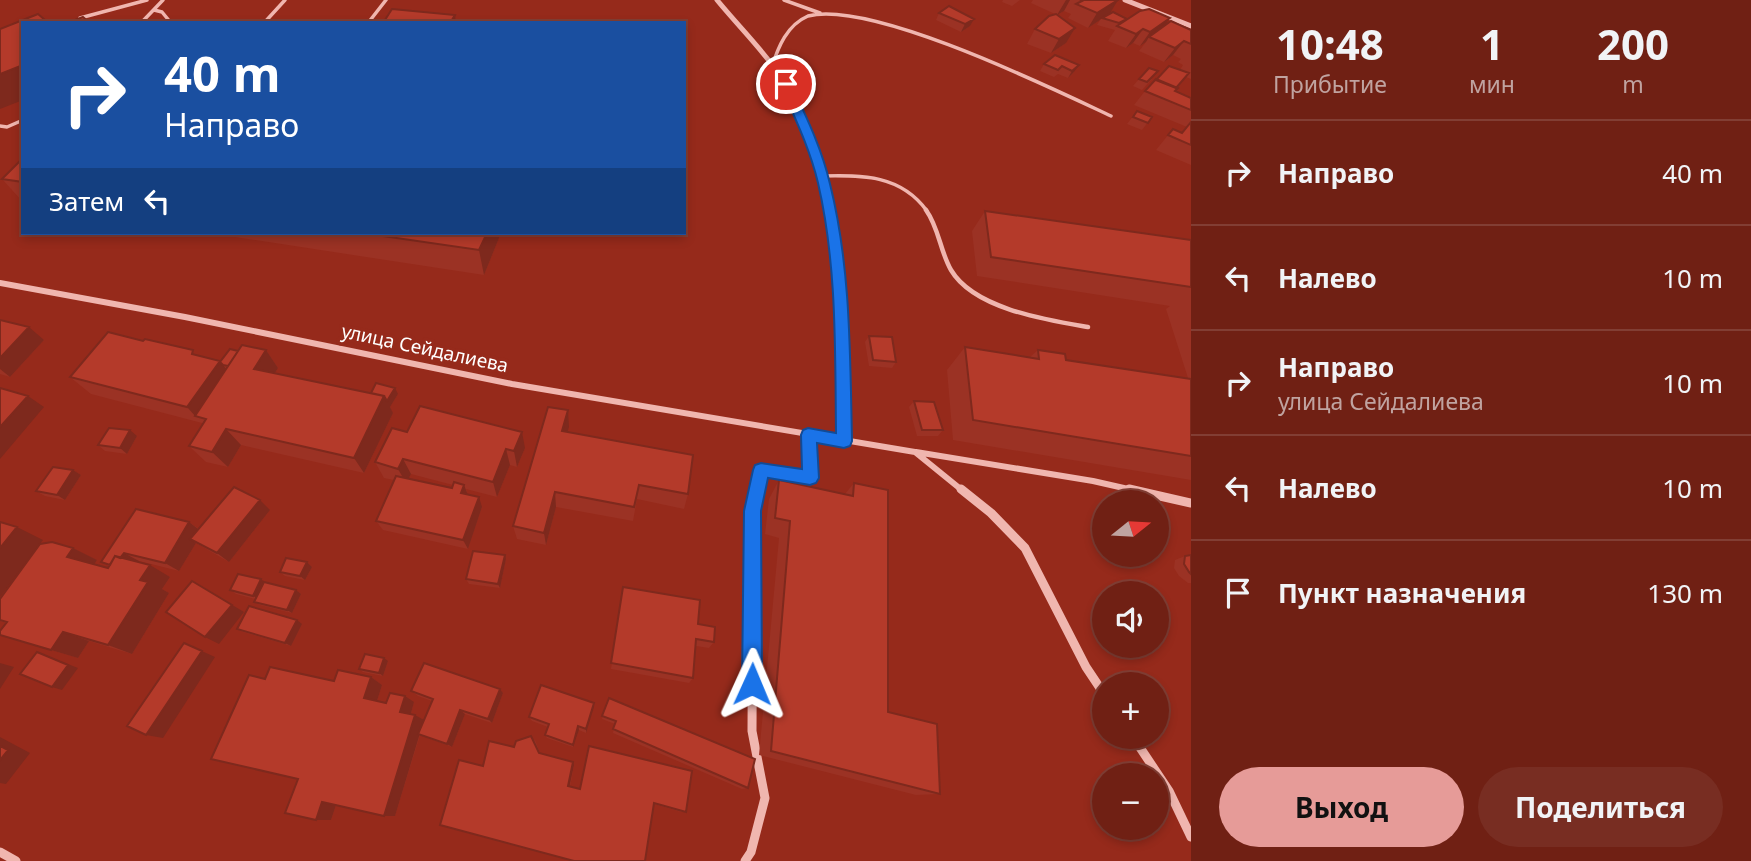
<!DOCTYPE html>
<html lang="ru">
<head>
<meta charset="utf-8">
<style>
	:root { --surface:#702014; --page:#782d22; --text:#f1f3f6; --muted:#c0a3a0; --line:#823e34; --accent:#e69b98 }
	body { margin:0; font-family:"Noto Sans",sans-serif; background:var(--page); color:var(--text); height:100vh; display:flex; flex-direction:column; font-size:26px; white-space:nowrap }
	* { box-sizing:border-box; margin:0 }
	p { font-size:23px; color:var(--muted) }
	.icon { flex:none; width:38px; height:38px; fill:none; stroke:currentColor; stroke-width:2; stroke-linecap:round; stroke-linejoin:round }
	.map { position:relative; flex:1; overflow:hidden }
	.panel { display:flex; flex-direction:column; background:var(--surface); width:560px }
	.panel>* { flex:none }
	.banner { position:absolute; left:21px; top:21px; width:665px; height:214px; border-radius:0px; box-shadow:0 4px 10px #0003,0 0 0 2px var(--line); background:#1a4fa0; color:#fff; overflow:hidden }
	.needle { width:46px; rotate:72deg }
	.buttons { position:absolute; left:1092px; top:490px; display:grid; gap:14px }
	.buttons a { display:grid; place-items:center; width:77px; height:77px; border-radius:50%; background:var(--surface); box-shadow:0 4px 10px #0003,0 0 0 2px var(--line); font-size:35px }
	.pin { position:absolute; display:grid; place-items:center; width:60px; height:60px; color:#fff; margin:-30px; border:4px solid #fff; border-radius:50%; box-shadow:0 2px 7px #0007 }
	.me { position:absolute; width:77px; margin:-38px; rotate:1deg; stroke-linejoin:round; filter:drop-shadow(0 0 5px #0008) }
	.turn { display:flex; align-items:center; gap:24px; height:147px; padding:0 28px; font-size:32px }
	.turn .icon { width:91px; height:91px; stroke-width:2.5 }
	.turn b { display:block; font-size:49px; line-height:60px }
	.then { display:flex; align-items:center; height:66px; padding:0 28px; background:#0003; gap:14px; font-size:26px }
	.eta { display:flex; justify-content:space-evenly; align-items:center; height:119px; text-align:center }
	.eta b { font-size:42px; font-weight:700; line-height:49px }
	.action { display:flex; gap:14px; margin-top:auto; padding:14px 28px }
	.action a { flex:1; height:80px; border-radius:42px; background:var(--accent); color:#111; font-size:28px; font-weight:700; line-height:80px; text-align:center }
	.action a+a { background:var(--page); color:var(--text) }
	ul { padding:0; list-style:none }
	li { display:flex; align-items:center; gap:21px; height:105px; padding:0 28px; border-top:2px solid var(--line) }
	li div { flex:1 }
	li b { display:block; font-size:26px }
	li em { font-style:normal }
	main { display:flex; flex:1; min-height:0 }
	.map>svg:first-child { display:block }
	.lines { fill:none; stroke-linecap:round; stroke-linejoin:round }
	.service-far1 { stroke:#f0b6af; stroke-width:3.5 }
	.service { stroke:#f0b6af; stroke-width:4.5 }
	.minor-far2 { stroke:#f0b6af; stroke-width:5 }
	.minor-far1 { stroke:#f0b6af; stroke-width:6 }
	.minor { stroke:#f0b6af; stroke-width:9 }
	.wall { fill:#9b3224; fill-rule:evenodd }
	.shaded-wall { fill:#7e291d }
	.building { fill:#b43a2a; stroke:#7e291d; stroke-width:2 }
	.route { fill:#1a73e8; stroke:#114b97; stroke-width:2 }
	.labels { text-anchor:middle; stroke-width:7; stroke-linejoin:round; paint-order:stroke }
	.street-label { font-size:19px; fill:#fff; stroke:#962a1b }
</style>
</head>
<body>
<main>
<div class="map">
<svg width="1191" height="861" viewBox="0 0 1191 861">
	<rect width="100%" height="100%" fill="#962a1b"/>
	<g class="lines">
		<!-- service-far1 -->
		<path class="service-far1" d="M784 0 820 13
			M154 10 162 12 171 23
			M80 18 147 0
			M141 23 163 0
			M264 23 285 0
			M368 23 386 0
			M772 67C778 47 787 25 808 16 871 0 1049 87 1111 116
			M0 126 7 127 23 120
			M822 176C863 175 901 175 927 211"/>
		<!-- service -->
		<path class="service" d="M926 210C939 228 940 251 951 270 974 309 1047 320 1088 327"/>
		<!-- minor-far2 -->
		<path class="minor-far2" d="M717 0C739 27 767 54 786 84 808 119 822 170 828 211
			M1125 0 1191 26"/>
		<!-- minor-far1 -->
		<path class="minor-far1" d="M828 210 841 296 844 441
			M0 283 185 317 512 384 915 452 963 491
			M916 452 1093 481 1137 491
			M757 491 761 470 810 478 809 435"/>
		<!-- minor -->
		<path class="minor" d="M961 489 991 513 1025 548 1086 667 1104 694
			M1129 489 1191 503
			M1133 737 1169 791 1191 837
			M0 852 16 861
			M745 861 751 852 765 798 752 731 753 511 757 489"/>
	</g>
	<!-- wall -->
	<path class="wall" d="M1003 0H1020L1012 6 1002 2Z
		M1033 0H1117L1109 14 1163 27 1191 30V79L1186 77 1177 88 1175 91 1191 98V165L1156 150 1173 129 1182 133 1187 127 1134 105 1145 91 1180 70 1183 65 1178 62 1181 59 1173 55 1164 62 1139 51 1146 42 1140 46 1133 43 1126 48 1108 41 1115 30 1097 25 1100 20 1088 28 1068 18 1071 14 1064 11 1057 15 1066 43 1051 53 1027 44 1035 29 1055 14 1031 3Z
		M939 13 970 26 961 32 936 20Z
		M1055 55 1074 72 1068 78 1058 74 1054 77 1040 71 1044 64Z
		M1139 79H1152L1142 90 1133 86Z
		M1137 111 1152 117 1142 130 1127 124Z
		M23 158V202L2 179Z
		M985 211 1191 240V480L953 440 947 370 965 347 1030 357 1038 350 1066 360 1188 378 1166 309 1170 306 977 276 972 231Z
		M209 233H501L484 275Z
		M0 320 44 340 10 377 0 374Z
		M869 336 896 362 892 368 869 366 865 342Z
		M266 350 278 368 275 373 371 393 398 394 390 407 393 413 364 473 241 445 228 467 206 462 189 446 203 424 202 423 91 394 70 377 197 355 220 362 238 351Z
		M914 401 943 430 938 436H917L909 407Z
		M569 427 567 432 688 494 684 509 637 499 633 521 556 507 546 545 517 539 513 526Z
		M407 432 525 448 517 467 510 465 497 497 466 489 468 495 482 507 468 549 383 530 376 521 394 480 384 478 375 462ZM411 474 453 485 452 488 408 479Z
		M137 436 127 454 105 451 98 445Z
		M73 470 81 475 65 500 45 496 36 491Z
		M779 480 845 494 854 483 888 712 940 794 916 795 759 755 779 538 765 534 769 499Z
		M270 510 229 562 196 543 179 571 139 561 138 562 170 577 162 589 169 593 132 654 89 641 78 658 0 635 6 623 0 621V599L73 548 97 560 94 564 108 568 109 566 101 562 189 522 199 529Z
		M505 555 506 559 500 588 469 584 466 579Z
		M1191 555V583H1188L1179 576 1174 568 1175 560 1185 556Z
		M307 562 312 567 305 580 285 576 280 572Z
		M261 579 264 582 296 590 301 594 292 613 260 605 254 602 255 599 236 594 230 590Z
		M623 587 698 624 714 642 709 648 696 646 693 678 689 683 611 669Z
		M302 624 291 646 243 632 237 629Z
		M388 661 383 676 363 672 359 669Z
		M371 677 382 685 377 701 386 703 414 702 411 714 424 720 432 701 418 696 411 691 500 689 503 693 492 723 465 714 452 747 420 735 395 816H384L336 805 331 820H316L265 679 334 681Z
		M609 698 748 788 742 789 613 733 615 724 602 719Z
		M594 703V707L586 733 579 730 573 747 547 738 545 735 548 727 532 721 529 717Z
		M535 740 540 753 574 765 570 787 580 789 589 746 686 812H681L654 804 645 861 483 766Z"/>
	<!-- shaded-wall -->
	<path class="shaded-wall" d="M1066 0H1070L1064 11 1057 15Z
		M1118 0 1109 15 1102 18 1100 20 1088 28 1097 13Z
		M455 15 456 23H450Z
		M1170 18 1160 32 1149 37 1146 42 1140 46 1150 32Z
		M974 19 970 26 961 32 965 24Z
		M1075 28 1066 43 1051 53 1059 39Z
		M1143 29 1133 43 1126 48 1136 34Z
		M1184 41 1173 55 1164 62 1175 48Z
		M23 65V100L0 109V74Z
		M1079 65 1074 72 1068 78 1072 71Z
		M487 233H501L484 275 479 250Z
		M29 327 44 340 10 377 0 369V358Z
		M266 350 278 368 267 386 254 369Z
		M220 361 234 379 196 417 187 407Z
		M395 388 398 394 390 407 393 413 364 473 354 458 384 396Z
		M28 396 44 407 0 459V427Z
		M568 410 569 427 563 447 562 431Z
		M226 429 241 445 228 467 212 452Z
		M130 430 137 436 127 454 120 448Z
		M522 432 525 448 517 467 514 451Z
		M506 449 510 465 497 497 493 482Z
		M403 459 411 474 406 483 398 469Z
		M73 470 81 475 65 500 57 495Z
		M464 485 468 495 461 493Z
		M555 492 556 507 546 545 544 533Z
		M479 497 482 507 468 549 463 540Z
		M260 500 270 510 229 562 217 553Z
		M189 522 202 532 190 539 196 543 179 571 165 563Z
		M17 527 43 540 0 597V548Z
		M73 548 97 560 91 569 67 557Z
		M124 553 139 561 131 574 115 566Z
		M505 555 506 559 500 588 498 584Z
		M307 562 312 567 305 580 300 576Z
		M150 565 170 577 162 589 169 593 132 654 108 645 140 580Z
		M261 579 266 583 259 599 253 596Z
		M192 581 244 612 219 644 205 637Z
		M296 590 301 594 292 613 287 610Z
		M297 620 302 624 291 646 285 643Z
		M63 632 89 641 78 658 51 650Z
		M184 643 215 657 163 738 146 735Z
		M37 652 78 668 62 690 52 687Z
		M384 658 388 661 383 676 379 673Z
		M0 663 14 667 0 689Z
		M371 677 382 685 376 704 364 698Z
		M500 689 503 693 492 723 488 719Z
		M405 696 414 702 410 717 400 712Z
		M594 703V707L586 733V729Z
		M460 710 465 714 452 747 447 744Z
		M415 715 424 720 395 816H384Z
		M578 726 579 730 573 747V745Z
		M0 737 30 753 6 784 0 783Z
		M573 762 574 765 569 788 568 786Z
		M322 802H337L331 820H316Z"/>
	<!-- building -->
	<path class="building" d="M1080 0H1118L1097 13 1076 4 1082 1Z
		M949 6 974 19 965 24 939 13Z
		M392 9 455 15 450 23H383Z
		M1149 9 1170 18 1150 32 1143 29 1136 34 1117 26 1140 11Z
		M1113 12 1127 19 1119 23 1102 18Z
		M38 14 45 20 39 23H23V65L0 74V29Z
		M1056 14 1075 28 1059 39 1035 29 1049 16Z
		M83 17 90 23H67Z
		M1171 21 1191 30V44L1184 41 1175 48 1149 37Z
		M1055 55 1079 65 1072 71 1062 66 1058 70 1044 64Z
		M1169 66 1189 73 1176 88 1156 80Z
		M1149 68 1158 71 1147 82 1139 79Z
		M1156 79 1178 88 1175 91 1191 98V110L1145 91Z
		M1137 111 1152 117 1148 123 1133 117Z
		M1191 122V145L1168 135 1173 129 1182 133Z
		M23 158V182L2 179Z
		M985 211 1191 240V287L991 257Z
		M362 233H487L479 250Z
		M0 320 29 327 0 358Z
		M108 332 143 341 145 339 193 350 192 354 220 361 187 407 70 377Z
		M869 336 892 337 896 362 873 360Z
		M242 345 266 350 254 369 384 396 354 458 226 429 212 452 189 446 206 419 195 416Z
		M965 347 1039 359 1038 350 1065 354 1066 360 1191 379V456L973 420Z
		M230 349 238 351 228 366 223 365 220 362Z
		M376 383 395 388 387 401 384 396 371 393Z
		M0 388 28 396 0 427Z
		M914 401 934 402 943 430H922Z
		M420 406 522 432 514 451 506 449 493 482 403 459 398 469 375 462 392 428 407 432Z
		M548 407 568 410 562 431 693 455 688 494 639 485 634 507 555 492 544 533 513 526Z
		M109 428 130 430 120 448 98 445Z
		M53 467 73 470 57 495 36 491Z
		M396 476 452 488 454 482 464 485 461 493 479 497 463 540 376 521Z
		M779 480 853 496 854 483 888 490V712L937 724 940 794 771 751 790 521 775 518Z
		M234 487 260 500 217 553 190 539Z
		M136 509 189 522 165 563 124 553 120 558 115 556 110 565 101 562Z
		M0 522 17 527 0 548Z
		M52 542 73 548 67 557 108 568 115 556 150 565 140 580 148 582 108 645 63 632 51 650 0 635V631L7 622 0 620V599L40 544Z
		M473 551 505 555 498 584 466 579Z
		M1191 555V574L1189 572 1184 564 1185 556Z
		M286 558 307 562 300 576 280 572Z
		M238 574 261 579 253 596 230 590Z
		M192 581 232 605 205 637 166 612Z
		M264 582 296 590 287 610 254 602Z
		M623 587 700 600 698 624 715 627 714 642 696 639 693 678 611 663Z
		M249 606 297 620 285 643 237 629Z
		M184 643 202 651 146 735 127 726Z
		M37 652 68 665 52 687 20 674Z
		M365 654 384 658 379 673 359 669Z
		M424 663 500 689 488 719 460 710 447 744 418 734 433 699 411 691Z
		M270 667 334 681 338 670 371 677 364 698 386 703 390 693 405 696 400 712 415 715 384 816 322 802 316 820 285 813 298 779 211 759 249 675 265 679Z
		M541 685 594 703 586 729 578 726 573 745 545 735 549 724 529 717Z
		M609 698 755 759 748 788 613 729 616 721 602 716Z
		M531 736 539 753 573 762 568 786 580 789 589 746 692 771 686 812 654 803 645 861H574L440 825 459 760 483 766 489 741 514 747 516 741Z
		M0 746 8 750 0 760Z"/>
	<!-- route -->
	<path class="route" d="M782 82 791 84C806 116 822 149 830 184 851 268 850 355 852 441L850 446 844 448 817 443 819 478 816 483 810 485 768 478 761 511 762 684 759 691 752 693 745 691 742 684 744 511 753 470 755 465 761 463 802 469 801 435 803 430 808 428 836 433C835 350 837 265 818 183 810 149 794 116 780 84Z"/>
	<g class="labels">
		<!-- street labels -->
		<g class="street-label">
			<text transform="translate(425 348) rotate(12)" y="7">улица Сейдалиева</text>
		</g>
	</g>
</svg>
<div class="buttons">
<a><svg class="needle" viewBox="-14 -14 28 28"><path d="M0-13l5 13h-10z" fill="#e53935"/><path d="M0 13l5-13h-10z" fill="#c0a3a0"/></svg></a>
<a><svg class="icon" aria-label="sound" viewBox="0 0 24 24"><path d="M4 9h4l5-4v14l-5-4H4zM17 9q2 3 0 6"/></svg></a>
<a>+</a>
<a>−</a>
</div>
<div class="pin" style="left:786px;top:84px;background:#d93025"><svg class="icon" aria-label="arrive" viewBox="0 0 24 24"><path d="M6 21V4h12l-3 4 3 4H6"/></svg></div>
<svg class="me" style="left:752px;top:684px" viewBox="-20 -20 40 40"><path d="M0-17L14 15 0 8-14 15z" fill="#1a73e8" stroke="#fff" stroke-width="4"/></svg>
<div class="banner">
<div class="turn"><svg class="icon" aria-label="right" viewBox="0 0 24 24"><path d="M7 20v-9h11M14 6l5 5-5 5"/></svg><div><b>40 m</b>Направо</div></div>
<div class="then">Затем<svg class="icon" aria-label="left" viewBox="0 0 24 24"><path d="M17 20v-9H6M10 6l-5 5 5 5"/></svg></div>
</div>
</div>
<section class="panel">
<div class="eta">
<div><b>10:48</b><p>Прибытие</p></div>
<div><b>1</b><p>мин</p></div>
<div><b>200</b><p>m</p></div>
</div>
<ul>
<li><svg class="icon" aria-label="right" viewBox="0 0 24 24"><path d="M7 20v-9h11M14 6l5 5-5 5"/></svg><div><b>Направо</b></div><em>40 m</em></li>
<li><svg class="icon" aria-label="left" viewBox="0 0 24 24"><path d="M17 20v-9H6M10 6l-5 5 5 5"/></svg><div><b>Налево</b></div><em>10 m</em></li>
<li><svg class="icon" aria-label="right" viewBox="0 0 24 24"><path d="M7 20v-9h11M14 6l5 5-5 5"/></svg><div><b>Направо</b><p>улица Сейдалиева</p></div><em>10 m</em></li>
<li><svg class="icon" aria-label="left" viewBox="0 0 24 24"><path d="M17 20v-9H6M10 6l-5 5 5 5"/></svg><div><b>Налево</b></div><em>10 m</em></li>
<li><svg class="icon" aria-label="arrive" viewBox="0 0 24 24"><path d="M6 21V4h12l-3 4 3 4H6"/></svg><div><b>Пункт назначения</b></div><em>130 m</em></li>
</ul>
<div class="action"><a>Выход</a><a>Поделиться</a></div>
</section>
</main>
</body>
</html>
